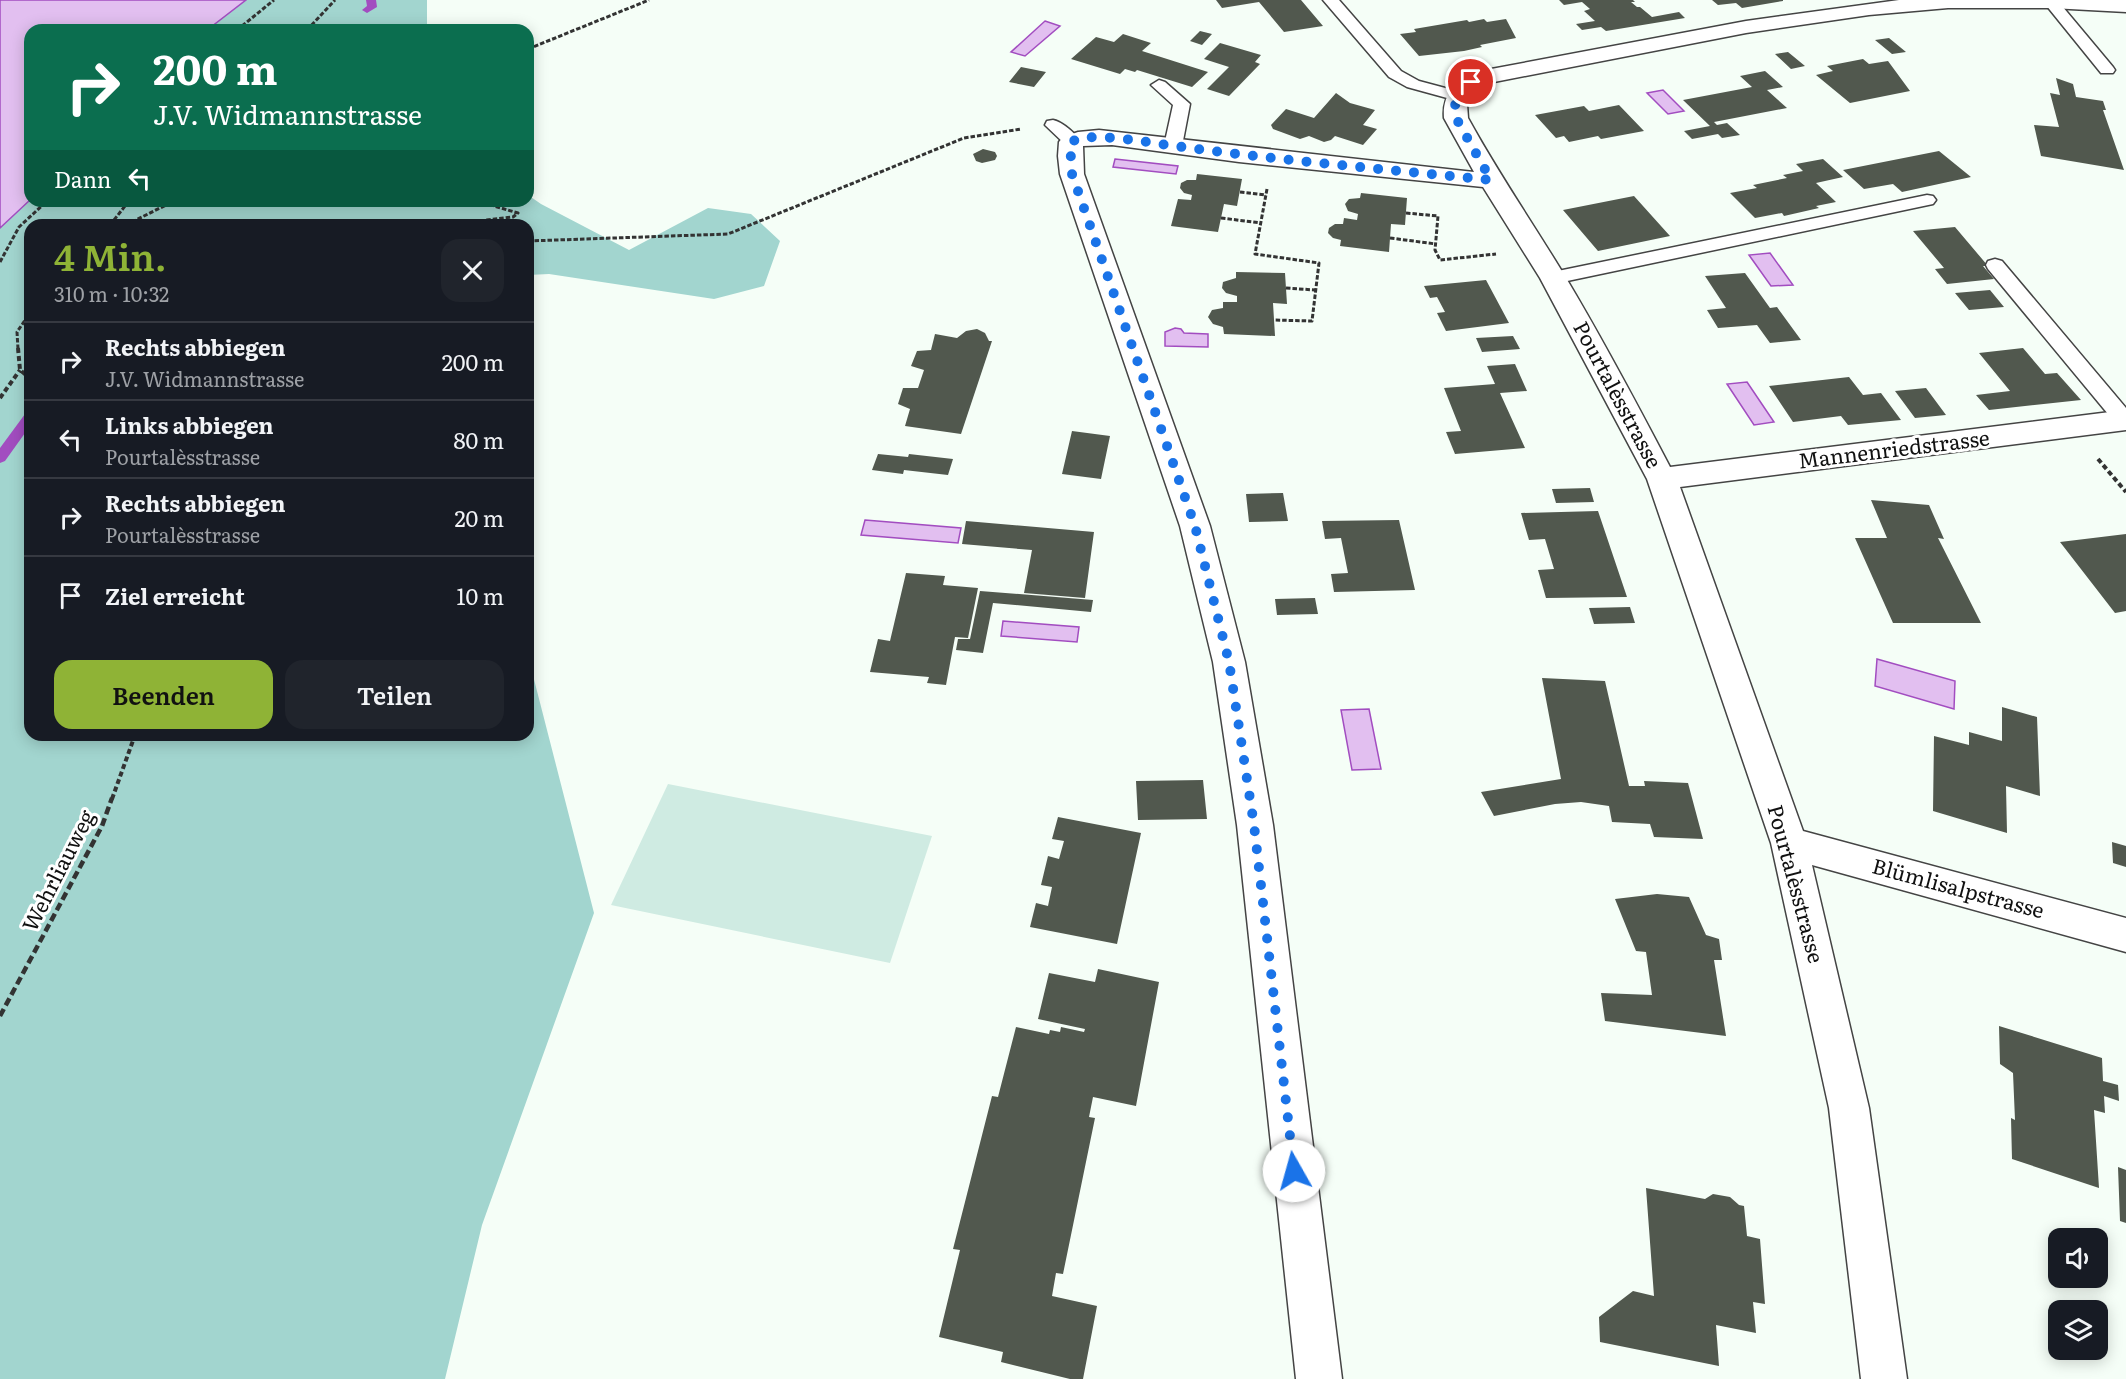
<!DOCTYPE html>
<html lang="de">
<head>
<meta charset="utf-8">
<style>
	:root { --surface:#171b24; --page:#20242c; --text:#f1f3f6; --muted:#9ea1a6; --line:#363941; --accent:#8fb336 }
	body { margin:0; font-family:Literata,serif; background:var(--page); color:var(--text); height:100vh; display:flex; flex-direction:column; font-size:22px; white-space:nowrap }
	* { box-sizing:border-box; margin:0 }
	p { font-size:20px; color:var(--muted) }
	.icon { flex:none; width:33px; height:33px; fill:none; stroke:currentColor; stroke-width:2; stroke-linecap:round; stroke-linejoin:round }
	.map { position:relative; flex:1; overflow:hidden }
	.panel { position:absolute; left:24px; top:219px; width:510px; height:522px; display:flex; flex-direction:column; background:var(--surface); border-radius:18px; box-shadow:0 3px 15px #0003 }
	.panel>* { flex:none }
	.hud { position:absolute; left:24px; top:24px; width:510px; height:183px; border-radius:18px; box-shadow:0 3px 15px #0003; background:#0b6e4f; color:#fff; overflow:hidden }
	.fabs { position:absolute; left:2048px; top:1228px; display:grid; gap:12px }
	.fabs a { display:grid; place-items:center; width:60px; height:60px; border-radius:12px; background:var(--surface); box-shadow:0 3px 15px #0003; font-size:30px }
	.pin { position:absolute; display:grid; place-items:center; width:51px; height:51px; color:#fff; margin:-26px; border:3px solid #fff; border-radius:50%; box-shadow:0 2px 6px #0007 }
	.me { position:absolute; width:66px; margin:-33px; rotate:353deg; stroke-linejoin:round; filter:drop-shadow(0 0 4px #0008) }
	.turn { display:flex; align-items:center; gap:21px; height:126px; padding:0 30px; font-size:27px }
	.turn .icon { width:78px; height:78px; stroke-width:2.5 }
	.turn b { display:block; font-size:42px; line-height:51px }
	.then { display:flex; align-items:center; height:57px; padding:0 30px; background:#0003; gap:12px; font-size:22px }
	.round { display:grid; place-items:center; flex:none; width:63px; height:63px; border-radius:18px; background:var(--page) }
	.headline { display:flex; align-items:center; justify-content:space-between; height:102px; padding:0 30px }
	h1 { font-size:36px; font-weight:600; line-height:45px; color:var(--accent) }
	.action { display:flex; gap:12px; margin-top:auto; padding:12px 30px }
	.action a { flex:1; height:69px; border-radius:18px; background:var(--accent); color:#111; font-size:24px; font-weight:600; line-height:69px; text-align:center }
	.action a+a { background:var(--page); color:var(--text) }
	ul { padding:0; list-style:none }
	li { display:flex; align-items:center; gap:18px; height:78px; padding:0 30px; border-top:2px solid var(--line) }
	li div { flex:1 }
	li b { display:block; font-size:22px }
	li em { font-style:normal }
	.map>svg:first-child { display:block }
	.forest { fill:#a2d5cf }
	.pitch { fill:#cfebe2 }
	.water { fill:#e2bff0; stroke:#a24dc0; stroke-width:1.5 }
	.lines { fill:none; stroke-linecap:round; stroke-linejoin:round }
	.stream { fill:#a24dc0; fill-rule:evenodd }
	.building { fill:#51584e }
	.lane-casing { stroke:#444; stroke-width:3 }
	.street-casing { stroke:#444; stroke-width:3 }
	.path-far2 { stroke:#333; stroke-width:3; stroke-dasharray:4.5 2; stroke-linecap:butt }
	.path-far1 { stroke:#333; stroke-width:4; stroke-dasharray:5 3; stroke-linecap:butt }
	.path { stroke:#333; stroke-width:4.5; stroke-dasharray:8 4; stroke-linecap:butt }
	.lane { fill:#fff; fill-rule:evenodd }
	.street { fill:#fff; fill-rule:evenodd }
	.route { stroke:#1a73e8; stroke-width:10; stroke-dasharray:0 18 }
	.labels { text-anchor:middle; stroke-width:6; stroke-linejoin:round; paint-order:stroke }
	.street-label { font-size:21px; fill:#111; stroke:#fff }
</style>
</head>
<body>
<div class="map">
<svg width="2126" height="1379" viewBox="0 0 2126 1379">
	<rect width="100%" height="100%" fill="#f5fef7"/>
	<!-- forest -->
	<path class="forest" d="M246 0H427V30H207Z
		M528 195 541 204 629 250 708 208 751 214 780 241 764 286 714 299 549 274 528 275V225H30V735H528V656L594 913 482 1225 445 1379H0V228L30 200 528 201Z"/>
	<!-- pitch -->
	<path class="pitch" d="M668 784 932 836 890 963 611 905Z"/>
	<!-- water -->
	<path class="water" d="M0 0H246L207 30H30V200L0 228Z
		M1045 21 1060 26 1025 56 1011 52Z
		M1663 90 1684 111 1668 114 1647 93Z
		M1115 159 1178 166 1176 174 1113 167Z
		M1770 253 1793 285 1771 286 1749 255Z
		M1175 328 1181 329 1184 333 1208 334V347L1165 346V332Z
		M1747 382 1774 422 1754 425 1727 384Z
		M865 520 961 528 958 543 861 535Z
		M1003 621 1079 627 1077 642 1001 636Z
		M1877 659 1955 681 1954 709 1875 686Z
		M1369 709 1381 769 1352 770 1341 710Z"/>
	<g class="lines">
		<!-- stream -->
		<path class="stream" d="M366 0H376L377 7 367 13 362 10 367 6Z
			M30 413V426L5 461 0 463V448L25 414Z"/>
	</g>
	<!-- building -->
	<path class="building" d="M1216 0H1301L1323 26 1284 32 1259 2 1222 8Z
		M1559 0H1633L1635 2H1631L1637 7H1640L1652 17 1679 12 1685 18 1606 31 1601 27 1582 30 1576 24 1595 21 1584 11 1590 9 1582 2 1564 5Z
		M1712 0H1783V1L1742 8 1736 3 1718 5Z
		M1484 19 1487 22 1506 19 1516 38 1480 45 1482 47 1464 51 1419 56 1400 34 1416 32 1414 29 1467 20 1469 22Z
		M1200 31 1212 34 1202 45 1190 41Z
		M1123 34 1151 43 1142 51 1208 72 1192 87 1137 70 1135 72 1125 69 1120 74 1071 59 1096 37 1114 42Z
		M1889 38 1906 52 1892 54 1875 40Z
		M1220 43 1261 55 1255 62 1260 64 1229 96 1207 89 1229 67 1204 59Z
		M1788 52 1805 66 1791 69 1775 54Z
		M1863 59 1869 64 1888 61 1910 91 1850 103 1816 75 1833 71 1827 66Z
		M1021 67 1046 72 1034 87 1009 82Z
		M1765 71 1783 87 1767 90 1787 108 1714 122 1717 125 1727 123 1740 135 1722 138 1718 134 1692 139 1684 131 1710 126 1683 100 1752 87 1740 76Z
		M2056 78 2073 84 2076 97 2103 101 2106 110H2103L2124 170 2041 156 2034 125 2059 127 2050 93 2060 95Z
		M1336 93 1350 103 1375 110 1363 125 1377 129 1363 145 1335 136 1331 140 1324 142 1309 136 1300 139 1273 129 1271 125 1286 109 1314 118Z
		M1619 105 1644 131 1601 139 1598 136 1569 142 1564 136 1556 138 1535 115 1584 106 1589 111Z
		M983 149 995 152 997 156 995 160 982 163 976 161 973 154Z
		M1939 151 1971 177 1902 192 1893 184 1864 189 1843 170Z
		M1823 159 1843 177 1816 183 1836 202 1816 206 1819 208 1784 216 1782 213 1755 218 1730 193 1757 188 1753 185 1787 178 1783 175 1803 171 1796 164Z
		M1197 174 1242 179 1237 206 1224 204 1218 232 1171 226 1178 199 1191 200 1192 195 1184 193 1180 188 1181 183 1187 180H1196Z
		M1361 193 1407 198 1405 225 1391 224 1389 252 1340 246 1341 240 1333 238 1328 233 1329 228 1335 224H1343L1344 218 1357 220 1358 214 1348 211 1345 204 1349 199 1360 198Z
		M1634 196 1670 236 1598 251 1563 210Z
		M1955 227 1988 266H1983L1994 279 1947 284 1935 269 1944 268 1913 231Z
		M1236 272 1285 273 1287 304 1273 303 1275 336 1224 334 1223 327 1213 324 1208 317 1212 310 1223 308V302H1237V296L1226 293 1222 288 1223 282 1236 278Z
		M1745 273 1770 308 1777 307 1801 340 1770 343 1757 325 1718 328 1707 310 1726 308 1705 276Z
		M1486 280 1509 323 1446 331 1437 313 1445 312 1437 297 1430 298 1424 286Z
		M1990 290 2004 307 1969 310 1955 293Z
		M977 329 985 333 989 341H992L961 434 905 426 910 409 898 404 903 388H918L924 370 911 366 917 351 931 350 935 334 957 338 966 331Z
		M1513 336 1520 349 1482 352 1476 338Z
		M2023 348 2045 374 2057 373 2081 400 1989 410 1976 395 2010 391 1979 353Z
		M1515 364 1527 391 1500 393 1525 448 1455 454 1446 432 1461 431 1444 388 1495 384 1487 366Z
		M1849 377 1863 395 1881 393 1901 420 1848 425 1841 416 1793 422 1769 386Z
		M1926 388 1946 415 1915 418 1895 391Z
		M1072 431 1110 436 1101 479 1062 474Z
		M878 454 908 457 909 454 953 459 948 475 904 470 903 474 872 470Z
		M1590 488 1594 502 1556 503 1552 489Z
		M1283 493 1288 521 1249 522 1246 494Z
		M1871 500 1929 505 1944 539 1938 538 1981 623H1893L1855 538H1887Z
		M1598 511 1627 597 1546 598 1538 570 1554 569 1545 539 1529 540 1521 513Z
		M1399 520 1415 590 1334 592 1331 574 1348 573 1341 538 1325 539 1322 521Z
		M966 521 1094 532 1085 598 1024 593 1032 550 962 544Z
		M2126 534V611L2115 613 2060 542Z
		M906 573 945 576 943 585 978 588 968 638 955 637 946 685 927 683 929 677 870 672 878 639 890 641Z
		M980 591 1093 600 1091 612 993 603 983 653 956 650 958 639H970Z
		M1315 598 1318 614 1277 615 1275 599Z
		M1630 607 1635 623 1594 624 1589 608Z
		M1542 678 1605 681 1629 786H1645L1644 781 1688 783 1703 839 1654 837 1650 824 1612 822 1609 806 1581 802 1555 804 1494 816 1481 792 1561 779Z
		M2002 707 2037 717 2040 796 2006 786 2007 833 1933 811 1934 736 1969 745V732L2002 741Z
		M1203 780 1207 819 1138 820 1136 781Z
		M1058 817 1141 833 1117 944 1030 927 1036 903 1048 906 1052 887 1041 885 1048 856 1059 859 1064 841 1052 839Z
		M2112 842 2126 846V867L2113 863Z
		M1657 894 1689 897 1706 935 1719 939 1722 960H1714L1726 1036 1605 1021 1601 993 1652 995 1646 952 1636 951 1615 899Z
		M1098 969 1159 982 1136 1106 1093 1097 1089 1117 1095 1118 1063 1274 1056 1273 1052 1296 1097 1306 1083 1379H1070L1001 1362 1003 1352 939 1337 960 1250 953 1249 992 1096 998 1097 1016 1027 1049 1034 1050 1030 1060 1032 1061 1027 1084 1032 1085 1029 1038 1019 1049 973 1095 982Z
		M1999 1026 2102 1058 2103 1081 2118 1085 2119 1101 2104 1096 2105 1113 2094 1110 2099 1188 2012 1159 2011 1118 2015 1120 2013 1073 2000 1064Z
		M2118 1167 2126 1170V1223L2120 1221Z
		M1646 1188 1705 1199 1713 1194 1730 1197 1739 1205 1744 1206 1747 1236 1760 1239 1765 1304 1753 1302 1756 1333 1716 1325 1719 1366 1600 1342 1599 1317 1633 1291 1654 1296Z"/>
	<g class="lines">
		<defs>
			<path id="lane" d="M1323 0H1339L1401 71 1419 81 1464 93 1466 96 1458 101 1407 87 1389 77Z
				M2045 0H2057L2113 67 2115 70 2113 73H2101L2046 5Z
				M1159 80 1165 82 1190 104 1182 146 1179 150H1167L1164 146 1173 105 1151 85Z
				M1053 120C1063 122 1074 133 1081 141L1078 145H1066L1045 125 1047 121Z
				M1927 195 1933 196 1936 200 1933 204 1553 284 1546 282 1544 278 1546 274 1553 272Z
				M1995 259 2002 261 2126 408V428L2118 426 1988 269 1986 265 1988 261Z"/>
			<path id="street" d="M1899 0H2126V12L2051 8H1948L1869 15 1746 33 1489 83 1470 95 1467 104 1468 118C1498 173 1534 225 1566 278 1603 340 1637 404 1670 467L2126 410V430L1680 487 1803 831 2126 918V952L1812 865 1869 1108 1907 1379H1861L1829 1108 1771 843 1647 479 1540 278 1483 187 1239 162 1112 145 1083 146 1084 174 1210 526 1245 662 1273 825 1342 1379H1296L1237 825 1213 662 1180 526 1060 174 1058 156 1059 142 1063 137 1078 132 1099 130 1474 172 1444 118C1442 95 1455 81 1475 72L1746 21Z"/>
		</defs>
		<!-- lane casing -->
		<use href="#lane" class="lane-casing"/>
		<!-- street casing -->
		<use href="#street" class="street-casing"/>
		<!-- path-far2 -->
		<path class="path-far2" d="M237 30 274 0
			M307 30 335 0
			M528 49 649 0
			M1267 189 1255 254 1319 263 1312 321 1274 320
			M1240 192 1266 195
			M477 201 518 213 513 217 486 220 483 225
			M1406 213 1438 216 1435 250 1440 260 1496 254
			M1221 218 1261 223
			M110 225 129 201
			M126 225 174 201
			M1390 238 1436 244
			M528 241 728 234 964 138 1021 129
			M0 262 19 227 47 201
			M1286 288 1315 290
			M18 349 17 332 30 313"/>
		<!-- path-far1 -->
		<path class="path-far1" d="M18 348 20 370 30 378
			M0 398 20 370
			M2098 459 2126 492
			M112 799 135 735"/>
		<!-- path -->
		<path class="path" d="M0 1016 102 826 112 798"/>
		<!-- lane -->
		<use href="#lane" class="lane"/>
		<!-- street -->
		<use href="#street" class="street"/>
	</g>
	<g class="lines">
		<!-- route -->
		<path class="route" d="M1294 1171 1254 825 1229 662 1195 526 1072 174 1070 144C1080 129 1150 143 1168 145 1275 160 1383 169 1491 180L1456 118C1452 102 1459 91 1471 82"/>
	</g>
	<g class="labels">
		<!-- street labels -->
		<g class="street-label">
			<text transform="translate(1617 395) rotate(62)" y="7">Pourtalèsstrasse</text>
			<text transform="translate(1894 450) rotate(-7)" y="7">Mannenriedstrasse</text>
			<text transform="translate(59 871) rotate(-63)" y="7">Wehrliauweg</text>
			<text transform="translate(1795 884) rotate(75)" y="7">Pourtalèsstrasse</text>
			<text transform="translate(1958 889) rotate(15)" y="7">Blümlisalpstrasse</text>
		</g>
	</g>
</svg>
<div class="fabs">
<a><svg class="icon" aria-label="sound" viewBox="0 0 24 24"><path d="M4 9h4l5-4v14l-5-4H4zM17 9q2 3 0 6"/></svg></a>
<a><svg class="icon" aria-label="layers" viewBox="0 0 24 24"><path d="M12 4l9 5-9 5-9-5zM3 14l9 5 9-5"/></svg></a>
</div>
<div class="pin" style="left:1471px;top:82px;background:#d93025"><svg class="icon" aria-label="arrive" viewBox="0 0 24 24"><path d="M6 21V4h12l-3 4 3 4H6"/></svg></div>
<svg class="me" style="left:1294px;top:1171px" viewBox="-20 -20 40 40"><circle r="19" fill="#fff"/><path d="M0-13L10 11 0 6-10 11z" fill="#1a73e8"/></svg>
<div class="hud">
<div class="turn"><svg class="icon" aria-label="right" viewBox="0 0 24 24"><path d="M7 20v-9h11M14 6l5 5-5 5"/></svg><div><b>200 m</b>J.V. Widmannstrasse</div></div>
<div class="then">Dann<svg class="icon" aria-label="left" viewBox="0 0 24 24"><path d="M17 20v-9H6M10 6l-5 5 5 5"/></svg></div>
</div>
<section class="panel">
<div class="headline"><div><h1>4 Min.</h1><p>310 m · 10:32</p></div><a class="round"><svg class="icon" aria-label="close" viewBox="0 0 24 24"><path d="M6 6l12 12M18 6L6 18"/></svg></a></div>
<ul>
<li><svg class="icon" aria-label="right" viewBox="0 0 24 24"><path d="M7 20v-9h11M14 6l5 5-5 5"/></svg><div><b>Rechts abbiegen</b><p>J.V. Widmannstrasse</p></div><em>200 m</em></li>
<li><svg class="icon" aria-label="left" viewBox="0 0 24 24"><path d="M17 20v-9H6M10 6l-5 5 5 5"/></svg><div><b>Links abbiegen</b><p>Pourtalèsstrasse</p></div><em>80 m</em></li>
<li><svg class="icon" aria-label="right" viewBox="0 0 24 24"><path d="M7 20v-9h11M14 6l5 5-5 5"/></svg><div><b>Rechts abbiegen</b><p>Pourtalèsstrasse</p></div><em>20 m</em></li>
<li><svg class="icon" aria-label="arrive" viewBox="0 0 24 24"><path d="M6 21V4h12l-3 4 3 4H6"/></svg><div><b>Ziel erreicht</b></div><em>10 m</em></li>
</ul>
<div class="action"><a>Beenden</a><a>Teilen</a></div>
</section>
</div>
</body>
</html>
